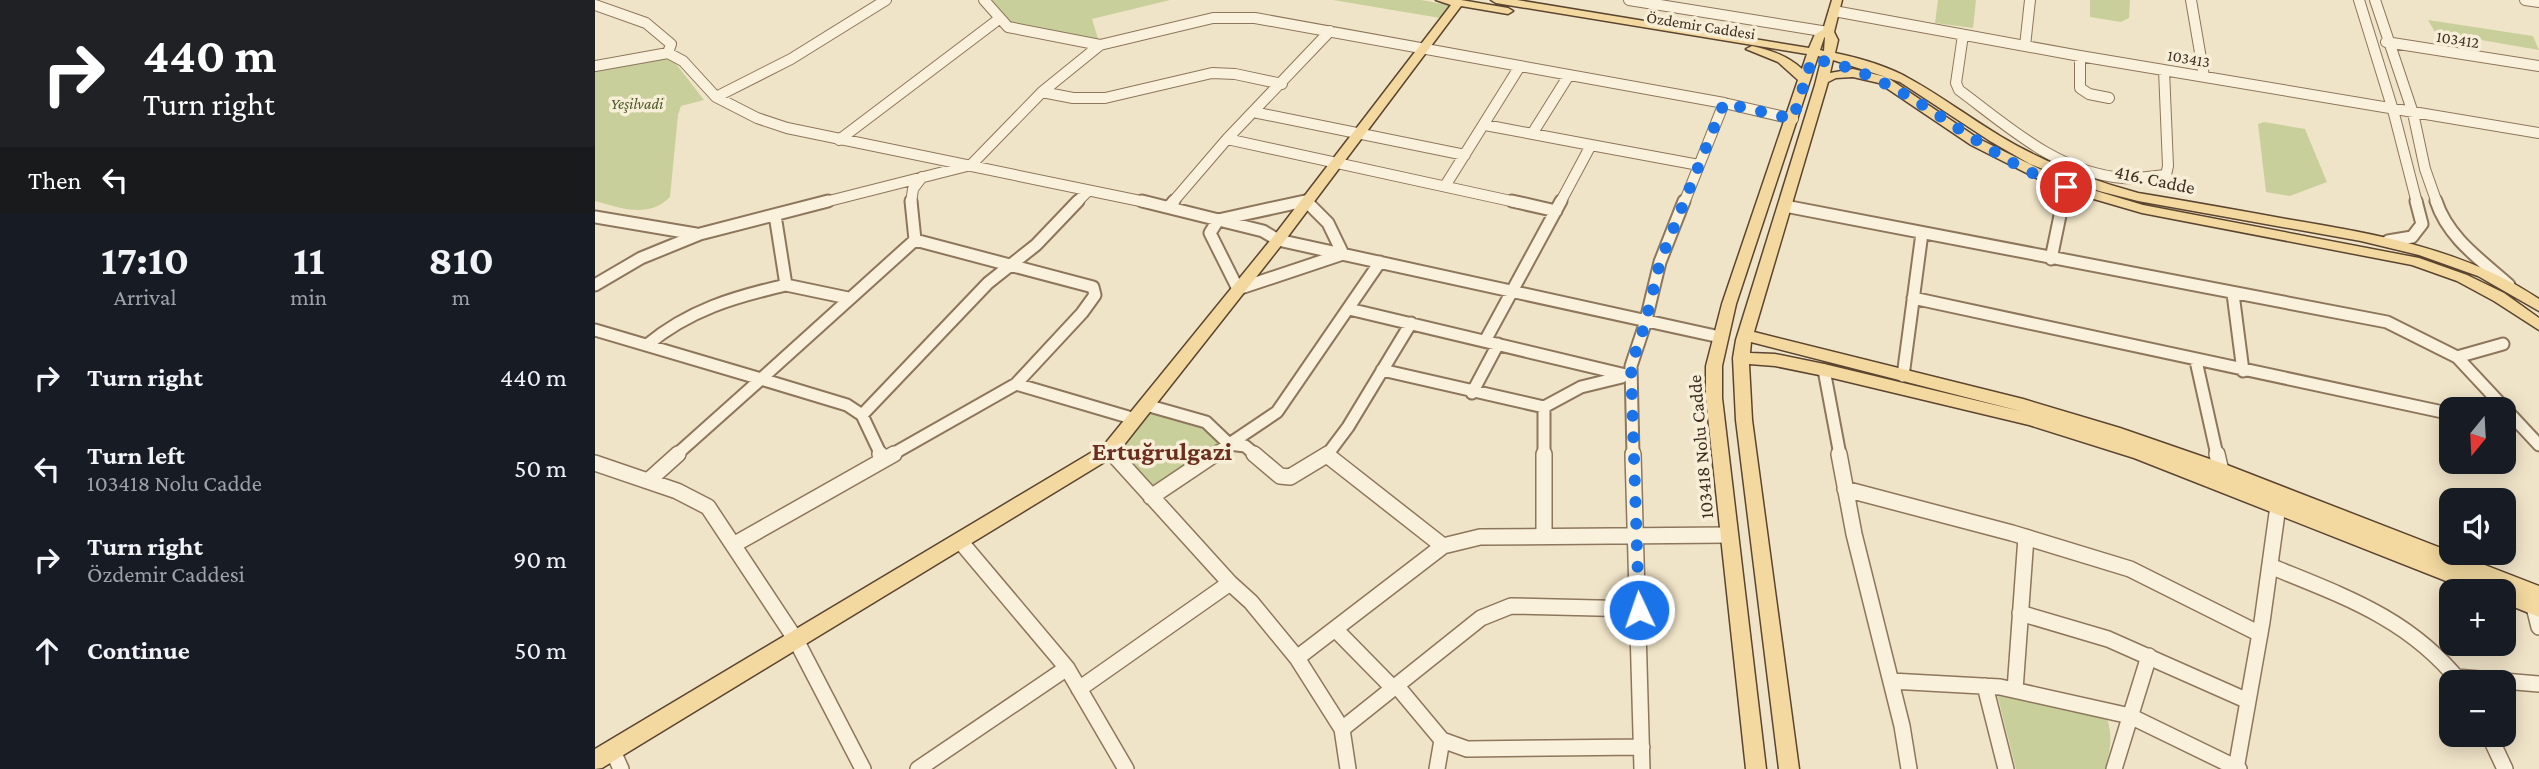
<!DOCTYPE html>
<html lang="en">
<head>
<meta charset="utf-8">
<style>
	:root { --surface:#171b24; --page:#20242c; --text:#f1f3f6; --muted:#9ea1a6 }
	body { margin:0; font-family:"Crimson Pro",serif; background:var(--page); color:var(--text); height:100vh; display:flex; flex-direction:column; font-size:26px; white-space:nowrap }
	* { box-sizing:border-box; margin:0 }
	p { font-size:23px; color:var(--muted) }
	.icon { flex:none; width:38px; height:38px; fill:none; stroke:currentColor; stroke-width:2; stroke-linecap:round; stroke-linejoin:round }
	.map { position:relative; flex:1; overflow:hidden }
	.details { display:flex; flex-direction:column; background:var(--surface); width:595px }
	.details>* { flex:none }
	.banner { background:#202124; color:#fff; overflow:hidden }
	.needle { width:46px; rotate:198deg }
	.controls { position:absolute; left:1844px; top:397px; display:grid; gap:14px }
	.controls a { display:grid; place-items:center; width:77px; height:77px; border-radius:14px; background:var(--surface); box-shadow:0 4px 18px #0003; font-size:35px }
	.pin { position:absolute; display:grid; place-items:center; width:60px; height:60px; color:#fff; margin:-30px; border:4px solid #fff; border-radius:50%; box-shadow:0 2px 7px #0007 }
	.me { position:absolute; width:77px; margin:-38px; rotate:357deg; stroke-linejoin:round; filter:drop-shadow(0 0 5px #0008) }
	.turn { display:flex; align-items:center; gap:24px; height:147px; padding:0 28px; font-size:32px }
	.turn .icon { width:91px; height:91px; stroke-width:2.5 }
	.turn b { display:block; font-size:49px; line-height:60px }
	.then { display:flex; align-items:center; height:66px; padding:0 28px; background:#0003; gap:14px; font-size:26px }
	.eta { display:flex; justify-content:space-evenly; align-items:center; height:119px; text-align:center }
	.eta b { font-size:42px; font-weight:700; line-height:49px }
	ul { padding:0; list-style:none }
	li { display:flex; align-items:center; gap:21px; height:91px; padding:0 28px }
	li div { flex:1 }
	li b { display:block; font-size:26px }
	li em { font-style:normal }
	main { display:flex; flex:1; min-height:0 }
	.map>svg:first-child { display:block }
	.green { fill:#c9cf9b }
	.lines { fill:none; stroke-linecap:round; stroke-linejoin:round }
	.minor-far2-casing { stroke:#8d765c; stroke-width:12 }
	.minor-far1-casing { stroke:#8d765c; stroke-width:15 }
	.minor-casing { stroke:#8d765c; stroke-width:18 }
	.major-casing { stroke:#5b4430; stroke-width:3 }
	.minor-far2 { stroke:#faf1dc; stroke-width:10 }
	.minor-far1 { stroke:#faf1dc; stroke-width:11 }
	.minor { stroke:#faf1dc; stroke-width:15 }
	.major { fill:#f3d9a0; fill-rule:evenodd }
	.route { stroke:#1a73e8; stroke-width:12; stroke-dasharray:0 21.6 }
	.labels { text-anchor:middle; stroke-width:7; stroke-linejoin:round; paint-order:stroke }
	.far-street-label { font-size:16px; fill:#3d2e20; stroke:#f7eed8 }
	.far-park-label { font-size:16px; font-style:italic; fill:#4d5a26; stroke:#f7eed8 }
	.street-label { font-size:19px; fill:#3d2e20; stroke:#f7eed8 }
	.district-label { font-size:26px; font-weight:bold; fill:#6b2e1e; stroke:#f7eed8 }
</style>
</head>
<body>
<main>
<section class="details">
<div class="banner">
<div class="turn"><svg class="icon" aria-label="right" viewBox="0 0 24 24"><path d="M7 20v-9h11M14 6l5 5-5 5"/></svg><div><b>440 m</b>Turn right</div></div>
<div class="then">Then<svg class="icon" aria-label="left" viewBox="0 0 24 24"><path d="M17 20v-9H6M10 6l-5 5 5 5"/></svg></div>
</div>
<div class="eta">
<div><b>17:10</b><p>Arrival</p></div>
<div><b>11</b><p>min</p></div>
<div><b>810</b><p>m</p></div>
</div>
<ul>
<li><svg class="icon" aria-label="right" viewBox="0 0 24 24"><path d="M7 20v-9h11M14 6l5 5-5 5"/></svg><div><b>Turn right</b></div><em>440 m</em></li>
<li><svg class="icon" aria-label="left" viewBox="0 0 24 24"><path d="M17 20v-9H6M10 6l-5 5 5 5"/></svg><div><b>Turn left</b><p>103418 Nolu Cadde</p></div><em>50 m</em></li>
<li><svg class="icon" aria-label="right" viewBox="0 0 24 24"><path d="M7 20v-9h11M14 6l5 5-5 5"/></svg><div><b>Turn right</b><p>Özdemir Caddesi</p></div><em>90 m</em></li>
<li><svg class="icon" aria-label="ahead" viewBox="0 0 24 24"><path d="M12 20V5M6 11l6-6 6 6"/></svg><div><b>Continue</b></div><em>50 m</em></li>
</ul>
</section>
<div class="map">
<svg width="1944" height="769" viewBox="0 0 1944 769">
	<rect width="100%" height="100%" fill="#f0e4c8"/>
	<!-- green -->
	<path class="green" d="M389 0H575L497 19 505 45 413 27Z
		M738 0H826L860 6 851 19Z
		M1343 0H1381L1378 28 1340 23Z
		M1495 0H1535L1534 18 1526 22 1495 17Z
		M1833 20 1938 36 1944 50 1840 32Z
		M68 58 78 60 109 100 86 106 83 115 75 197C53 219 26 208 0 201V69Z
		M1669 122 1710 129 1732 182 1695 196 1671 192 1663 124Z
		M551 405 611 422 634 444 556 497 515 450Z
		M1402 694 1511 715C1518 736 1516 748 1510 769H1421Z"/>
	<g class="lines">
		<defs>
			<path id="minor-far2" d="M389 0 413 27 505 45
				M1034 0 1233 32
				M1596 0 1609 76
				M1764 0 1798 110 1822 203
				M1780 0 1818 113 1830 169 1842 203
				M1930 0 1944 2
				M0 5 51 23 76 44 73 53
				M1239 11 1485 56 1944 133
				M1368 35 1361 83 1364 90C1414 127 1463 173 1528 178 1542 179 1557 176 1571 175L1573 166 1569 70
				M1791 42 1944 66
				M1430 46 1435 0
				M1485 56V88L1494 94 1514 98
				M0 66 73 53 88 61 121 97 162 118 192 128 555 203
				M447 92 478 98H510L617 73 640 74 687 84
				M121 97 196 59 291 0
				M658 112 870 155
				M890 125 996 145 965 203
				M937 134 974 75
				M632 139 925 203
				M244 140 404 19
				M996 145 1104 165
				M850 186 925 66
				M226 203 376 165 447 92 505 45 618 18H660L1129 103 1198 119
				M316 203 318 189 327 177
				M481 203 493 191
				M577 203 632 139 735 31
				M701 203H713
				M1089 203 1129 103
				M1468 203 1471 187"/>
			<path id="minor-far1" d="M316 201 320 240 498 287 500 295 487 313 421 384
				M547 201 668 231 683 240 1125 337
				M710 201 623 220 615 233 643 289 748 254 733 223 711 201
				M917 201 961 211
				M1841 201C1853 238 1886 260 1914 285
				M1190 206 1792 322 1862 357 1944 445
				M574 207 579 201
				M180 215 191 285 253 298
				M0 217 101 234
				M1793 241 1817 237 1827 224 1821 201
				M1456 259 1468 201
				M0 285 46 258 105 234 233 201
				M1638 294 1648 371
				M1318 298 1857 414
				M754 309 1035 376
				M0 330 166 379 320 240
				M890 341 966 201
				M52 345C94 310 139 297 191 285
				M1862 357 1908 344
				M1601 361 1622 455
				M787 370 949 407
				M1229 370 1245 455
				M1308 376 1327 233
				M877 393 903 344
				M551 405 611 422 634 444 650 446 661 455
				M267 415 393 283 441 245 483 201
				M515 450 520 455
				M81 455 166 379 252 405 267 415 286 455
				M296 455 421 384 540 419
				M618 455 682 412 785 262
				M732 455 753 427 816 323
				M949 455V407L986 387 1027 377
				M1038 455 1036 366 1050 324 1065 262 1089 201"/>
			<path id="minor" d="M285 454 288 460
				M518 454 635 583 656 602 702 658 747 729 753 769
				M659 454 685 476 695 477 733 454
				M949 454V535
				M1038 454 1047 769
				M1244 454 1259 534 1307 726 1314 769
				M1622 454 1626 471
				M732 455 848 546
				M0 463 82 491 113 507 201 640 268 769
				M53 481 83 454
				M1250 489 1417 533 1535 569 1665 634
				M556 497 620 454
				M365 541 472 668 531 769
				M140 544 299 454
				M1675 566C1748 596 1814 618 1865 682
				M1939 607 1944 627
				M1425 613 1513 639 1653 701
				M740 629 798 688
				M702 658 848 546 885 537 1134 535
				M1861 677 1944 684
				M1296 681 1405 687 1535 716 1644 769
				M801 685 847 740 872 749 1047 747
				M1390 686 1411 769
				M484 689 635 583
				M1420 690 1431 537
				M747 729 886 618 916 606 1044 609
				M1894 735 1910 769
				M17 749 26 769
				M323 769 472 668
				M842 769 847 740
				M1519 769 1554 656
				M1641 769 1667 622 1683 506"/>
			<path id="major" d="M841 0H866L913 8 918 11 913 14 866 6 688 243 521 455 7 768 0 769V749L509 445 678 237 856 5Z
				M896 0H922L1214 48 1220 34 1228 30 1237 0H1247L1239 32 1243 40 1240 53C1264 58 1293 66 1315 79 1346 96 1375 118 1405 136 1448 162 1495 180 1543 193 1592 201 1642 210 1691 219 1780 234 1867 248 1944 299V311L1883 276 1824 255 1766 241 1543 201 1504 191 1435 164 1395 141 1305 82 1293 78 1384 139 1471 182 1548 205 1824 258 1872 275 1909 293 1944 318V330L1899 301 1862 281 1817 265 1547 213 1461 188 1376 145 1284 83 1258 77 1241 78 1233 82 1159 332 1428 399 1525 428 1632 465 1944 586V617L1909 603V592H1879L1539 458 1434 425 1229 376 1180 366 1154 364 1157 420 1204 769H1184L1141 420 1138 358 1141 340 1220 85 1227 57 1223 56 1141 304 1127 366V398L1171 769H1151L1111 398V366L1127 304 1203 80 1183 62 1151 49 1157 46C1176 50 1193 56 1207 69L1212 54 901 3ZM1230 37 1229 51 1225 50 1229 38ZM1238 60 1291 77 1258 69 1235 73ZM1156 342 1429 412 1229 364 1180 354 1155 353Z"/>
		</defs>
		<!-- minor-far2 casing -->
		<use href="#minor-far2" class="minor-far2-casing"/>
		<!-- minor-far1 casing -->
		<use href="#minor-far1" class="minor-far1-casing"/>
		<!-- minor casing -->
		<use href="#minor" class="minor-casing"/>
		<!-- major casing -->
		<use href="#major" class="major-casing"/>
		<!-- minor-far2 -->
		<use href="#minor-far2" class="minor-far2"/>
		<!-- minor-far1 -->
		<use href="#minor-far1" class="minor-far1"/>
		<!-- minor -->
		<use href="#minor" class="minor"/>
		<!-- major -->
		<use href="#major" class="major"/>
	</g>
	<g class="lines">
		<!-- route -->
		<path class="route" d="M1044 610 1036 366 1050 324 1065 262 1129 103 1198 119 1217 59C1314 74 1378 155 1471 187"/>
	</g>
	<g class="labels">
		<!-- far-street labels -->
		<g class="far-street-label">
			<text transform="translate(1106 25) rotate(9)" y="6">Özdemir Caddesi</text>
			<text transform="translate(1863 39) rotate(9)" y="6">103412</text>
			<text transform="translate(1594 58) rotate(10)" y="6">103413</text>
		</g>
		<!-- far-park labels -->
		<g class="far-park-label">
			<text x="42" y="109">Yeşilvadi</text>
		</g>
		<!-- street labels -->
		<g class="street-label">
			<text transform="translate(1560 179) rotate(12)" y="7">416. Cadde</text>
			<text transform="translate(1105 447) rotate(-95)" y="7">103418 Nolu Cadde</text>
		</g>
		<!-- district labels -->
		<g class="district-label">
			<text x="567" y="460">Ertuğrulgazi</text>
		</g>
	</g>
</svg>
<div class="controls">
<a><svg class="needle" viewBox="-14 -14 28 28"><path d="M0-13l5 13h-10z" fill="#e53935"/><path d="M0 13l5-13h-10z" fill="#9ea1a6"/></svg></a>
<a><svg class="icon" aria-label="sound" viewBox="0 0 24 24"><path d="M4 9h4l5-4v14l-5-4H4zM17 9q2 3 0 6"/></svg></a>
<a>+</a>
<a>−</a>
</div>
<div class="pin" style="left:1471px;top:187px;background:#d93025"><svg class="icon" aria-label="arrive" viewBox="0 0 24 24"><path d="M6 21V4h12l-3 4 3 4H6"/></svg></div>
<svg class="me" style="left:1044px;top:610px" viewBox="-20 -20 40 40"><circle r="17" fill="#1a73e8" stroke="#fff" stroke-width="3"/><path d="M0-11L8 9 0 5-8 9z" fill="#fff"/></svg>
</div>
</main>
</body>
</html>
